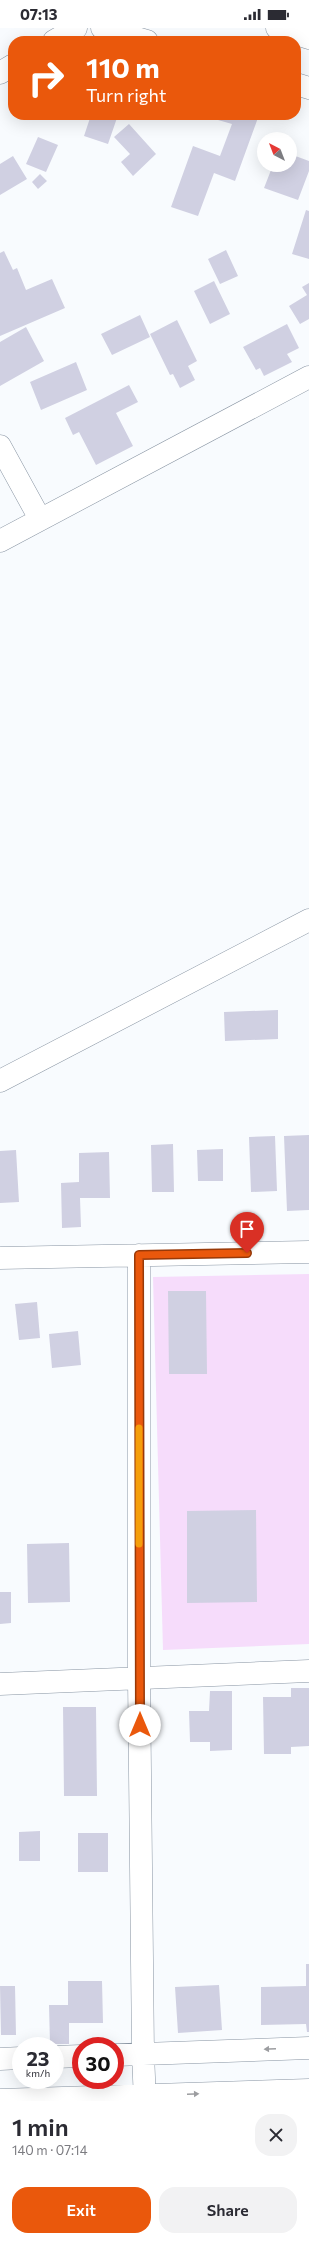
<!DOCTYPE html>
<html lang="en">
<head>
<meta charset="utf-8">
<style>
	:root { --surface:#fff; --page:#f2f2f3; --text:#2b2b33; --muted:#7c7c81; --accent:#ea580c }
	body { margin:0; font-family:Commissioner,sans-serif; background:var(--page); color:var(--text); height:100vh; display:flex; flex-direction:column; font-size:15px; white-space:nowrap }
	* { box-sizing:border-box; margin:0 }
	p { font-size:13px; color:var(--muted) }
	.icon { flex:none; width:22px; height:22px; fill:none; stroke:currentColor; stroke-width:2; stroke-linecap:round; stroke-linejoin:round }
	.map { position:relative; height:2073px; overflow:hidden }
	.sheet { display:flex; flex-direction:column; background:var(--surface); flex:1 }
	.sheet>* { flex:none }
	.hud { position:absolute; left:8px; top:8px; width:293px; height:84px; border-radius:16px; box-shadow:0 4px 16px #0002; background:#ea580c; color:#fff; overflow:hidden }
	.needle { width:26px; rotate:318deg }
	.controls { position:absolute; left:257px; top:104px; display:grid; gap:8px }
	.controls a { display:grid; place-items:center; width:40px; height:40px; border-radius:50%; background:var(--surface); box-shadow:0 4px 16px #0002; font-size:20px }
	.speed { position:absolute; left:12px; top:2009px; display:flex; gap:8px; font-size:20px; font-weight:700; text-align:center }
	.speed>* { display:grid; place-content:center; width:52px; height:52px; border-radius:50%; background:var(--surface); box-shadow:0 4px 16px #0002; line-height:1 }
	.speed small { font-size:10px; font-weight:400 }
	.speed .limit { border:6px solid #d22; background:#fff; color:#111 }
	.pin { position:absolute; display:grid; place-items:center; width:34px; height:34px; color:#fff; margin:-41px -17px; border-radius:50% 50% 50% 0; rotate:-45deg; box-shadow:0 0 4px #0007 }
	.pin .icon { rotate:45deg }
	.me { position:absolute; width:44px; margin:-22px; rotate:0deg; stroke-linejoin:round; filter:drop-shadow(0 0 3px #0008) }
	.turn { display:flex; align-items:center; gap:14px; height:84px; padding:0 12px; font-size:18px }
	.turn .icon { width:52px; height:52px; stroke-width:2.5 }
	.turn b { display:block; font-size:28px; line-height:34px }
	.round { display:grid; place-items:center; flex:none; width:42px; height:42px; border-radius:16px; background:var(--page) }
	.overview { display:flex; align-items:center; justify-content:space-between; height:68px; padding:0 12px }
	h1 { font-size:24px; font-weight:600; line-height:30px }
	.primary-button { display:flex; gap:8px; margin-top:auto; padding:8px 12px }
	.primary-button a { flex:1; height:46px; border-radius:16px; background:var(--accent); color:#fff; font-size:16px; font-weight:600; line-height:46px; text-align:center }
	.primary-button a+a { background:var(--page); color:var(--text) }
	.status { display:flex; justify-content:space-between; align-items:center; height:28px; padding:0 20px; background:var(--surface); direction:ltr }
	.status svg { height:11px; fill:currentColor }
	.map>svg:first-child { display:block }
	.green { fill:#f6dcfb }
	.building { fill:#d0d0e2 }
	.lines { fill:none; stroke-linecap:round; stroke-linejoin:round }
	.minor-casing { stroke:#8995a3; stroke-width:23 }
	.minor { stroke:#fff; stroke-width:22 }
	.oneway { fill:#9c9da0 }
	.route-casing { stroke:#983908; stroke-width:10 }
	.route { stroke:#ea580c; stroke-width:7 }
	.slow { stroke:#f59e0b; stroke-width:7 }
</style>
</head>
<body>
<div class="status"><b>07:13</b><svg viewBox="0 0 49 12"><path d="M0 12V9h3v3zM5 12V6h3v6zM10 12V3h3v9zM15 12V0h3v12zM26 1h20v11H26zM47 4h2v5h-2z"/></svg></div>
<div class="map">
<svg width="309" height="2073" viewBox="0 0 309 2073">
	<rect width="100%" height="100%" fill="#f8fbfe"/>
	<!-- green -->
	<path class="green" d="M309 1246V1616L163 1622 153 1249Z"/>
	<!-- building -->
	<path class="building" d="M91 87H118L108 116 84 108Z
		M220 87H259L235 153 214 145 198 188 171 179 193 118 220 128 232 96 218 92Z
		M129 96 156 126 133 148 121 134 130 126 114 109Z
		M38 109 58 117 46 144 26 136Z
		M290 126 309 133V143L298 172 264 160 273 137H290Z
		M13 128 27 151 0 167V136Z
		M40 146 47 153 38 161 32 154Z
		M306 182 309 183V231L292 226Z
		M226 222 238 248 220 256 208 231Z
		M4 223 13 242 17 240 26 262 52 251 65 280 0 308V225Z
		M214 253 230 286 210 296 194 263Z
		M309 255V291L300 296 289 278 307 267 302 259Z
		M140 287 150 309 112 327 101 306Z
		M177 292 197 333 188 338 195 352 180 360 173 346 170 347 150 306Z
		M287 296 299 320 287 326 292 334 264 348 260 340 256 342 243 319Z
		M26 299 44 333 0 358V314Z
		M76 334 87 362 41 382 30 354Z
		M129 357 138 374 116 385 133 418 96 437 79 404 73 407 65 390Z
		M278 982V1011L225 1013 224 984Z
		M309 1107V1182L287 1183 284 1108Z
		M275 1108 277 1163 251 1164 249 1109Z
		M173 1116 174 1164H152L151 1117Z
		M223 1121V1153H198L197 1122Z
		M16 1122 19 1174 0 1175V1123Z
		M109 1124 110 1170H80L81 1199 62 1200 61 1155 79 1154V1125Z
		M168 1263H206L207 1346H169Z
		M37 1274 40 1310 19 1312 15 1276Z
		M78 1303 81 1337 52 1340 49 1306Z
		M256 1482 257 1574 187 1575V1483Z
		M69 1515 70 1574 28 1575 27 1516Z
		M0 1564H11V1595L0 1596Z
		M291 1660H309V1718L291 1719V1726H264L263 1669H291Z
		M210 1663H232V1722L210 1723V1714H190L189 1683H209Z
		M63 1679H96L97 1768H64Z
		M40 1803V1833H19V1804Z
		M78 1805H108V1844H78Z
		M306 1936H309V2004H307L306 1996 261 1997V1959L306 1958Z
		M68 1953H102L103 1995H69V2016H50L49 1977H68Z
		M219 1957 222 2002 178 2005 175 1959Z
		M0 1958H15L16 2007H1Z"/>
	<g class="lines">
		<defs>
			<path id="minor" d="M102 0 147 13
				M277 0 309 10
				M54 13 76 0
				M0 45 13 37
				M296 56 309 60
				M0 418 40 491
				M0 513 309 349
				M0 1053 309 892
				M139 1227V1650L143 2026 145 2073
				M0 1230 309 1224
				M0 1656 309 1643
				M115 2027 309 2020
				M55 2029 81 2028
				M0 2031 21 2030
				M0 2072 309 2062"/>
		</defs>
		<!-- minor casing -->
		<use href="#minor" class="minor-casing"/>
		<!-- minor -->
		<use href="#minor" class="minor"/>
	</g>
	<!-- one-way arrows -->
	<defs><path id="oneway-solid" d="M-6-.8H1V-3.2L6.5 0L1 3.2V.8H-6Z"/></defs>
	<g class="oneway">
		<use href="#oneway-solid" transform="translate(270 2021) rotate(178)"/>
		<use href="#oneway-solid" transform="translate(193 2066) rotate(-2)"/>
	</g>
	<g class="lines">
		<defs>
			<path id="route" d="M140 1697 139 1227 247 1225"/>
		</defs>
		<!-- route casing -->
		<use href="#route" class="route-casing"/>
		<!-- route -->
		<use href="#route" class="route"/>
		<!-- slow -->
		<path class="slow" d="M139 1516V1400"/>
	</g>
</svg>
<div class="controls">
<a><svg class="needle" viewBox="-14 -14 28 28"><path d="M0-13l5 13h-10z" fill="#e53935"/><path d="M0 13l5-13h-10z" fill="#7c7c81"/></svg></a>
</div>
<div class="speed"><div>23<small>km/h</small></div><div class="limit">30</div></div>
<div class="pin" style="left:247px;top:1225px;background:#d93025"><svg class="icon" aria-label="arrive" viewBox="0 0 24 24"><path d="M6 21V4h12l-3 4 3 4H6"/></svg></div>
<svg class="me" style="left:140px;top:1697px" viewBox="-20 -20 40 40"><circle r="19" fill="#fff"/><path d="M0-13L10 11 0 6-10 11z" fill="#ea580c"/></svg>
<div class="hud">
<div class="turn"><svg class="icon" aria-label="right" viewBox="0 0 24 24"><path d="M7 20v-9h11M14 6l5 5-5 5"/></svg><div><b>110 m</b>Turn right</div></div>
</div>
</div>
<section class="sheet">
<div class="overview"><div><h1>1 min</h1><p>140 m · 07:14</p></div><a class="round"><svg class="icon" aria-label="close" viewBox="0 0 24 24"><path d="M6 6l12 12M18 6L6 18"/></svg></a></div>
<div class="primary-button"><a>Exit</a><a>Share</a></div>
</section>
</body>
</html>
